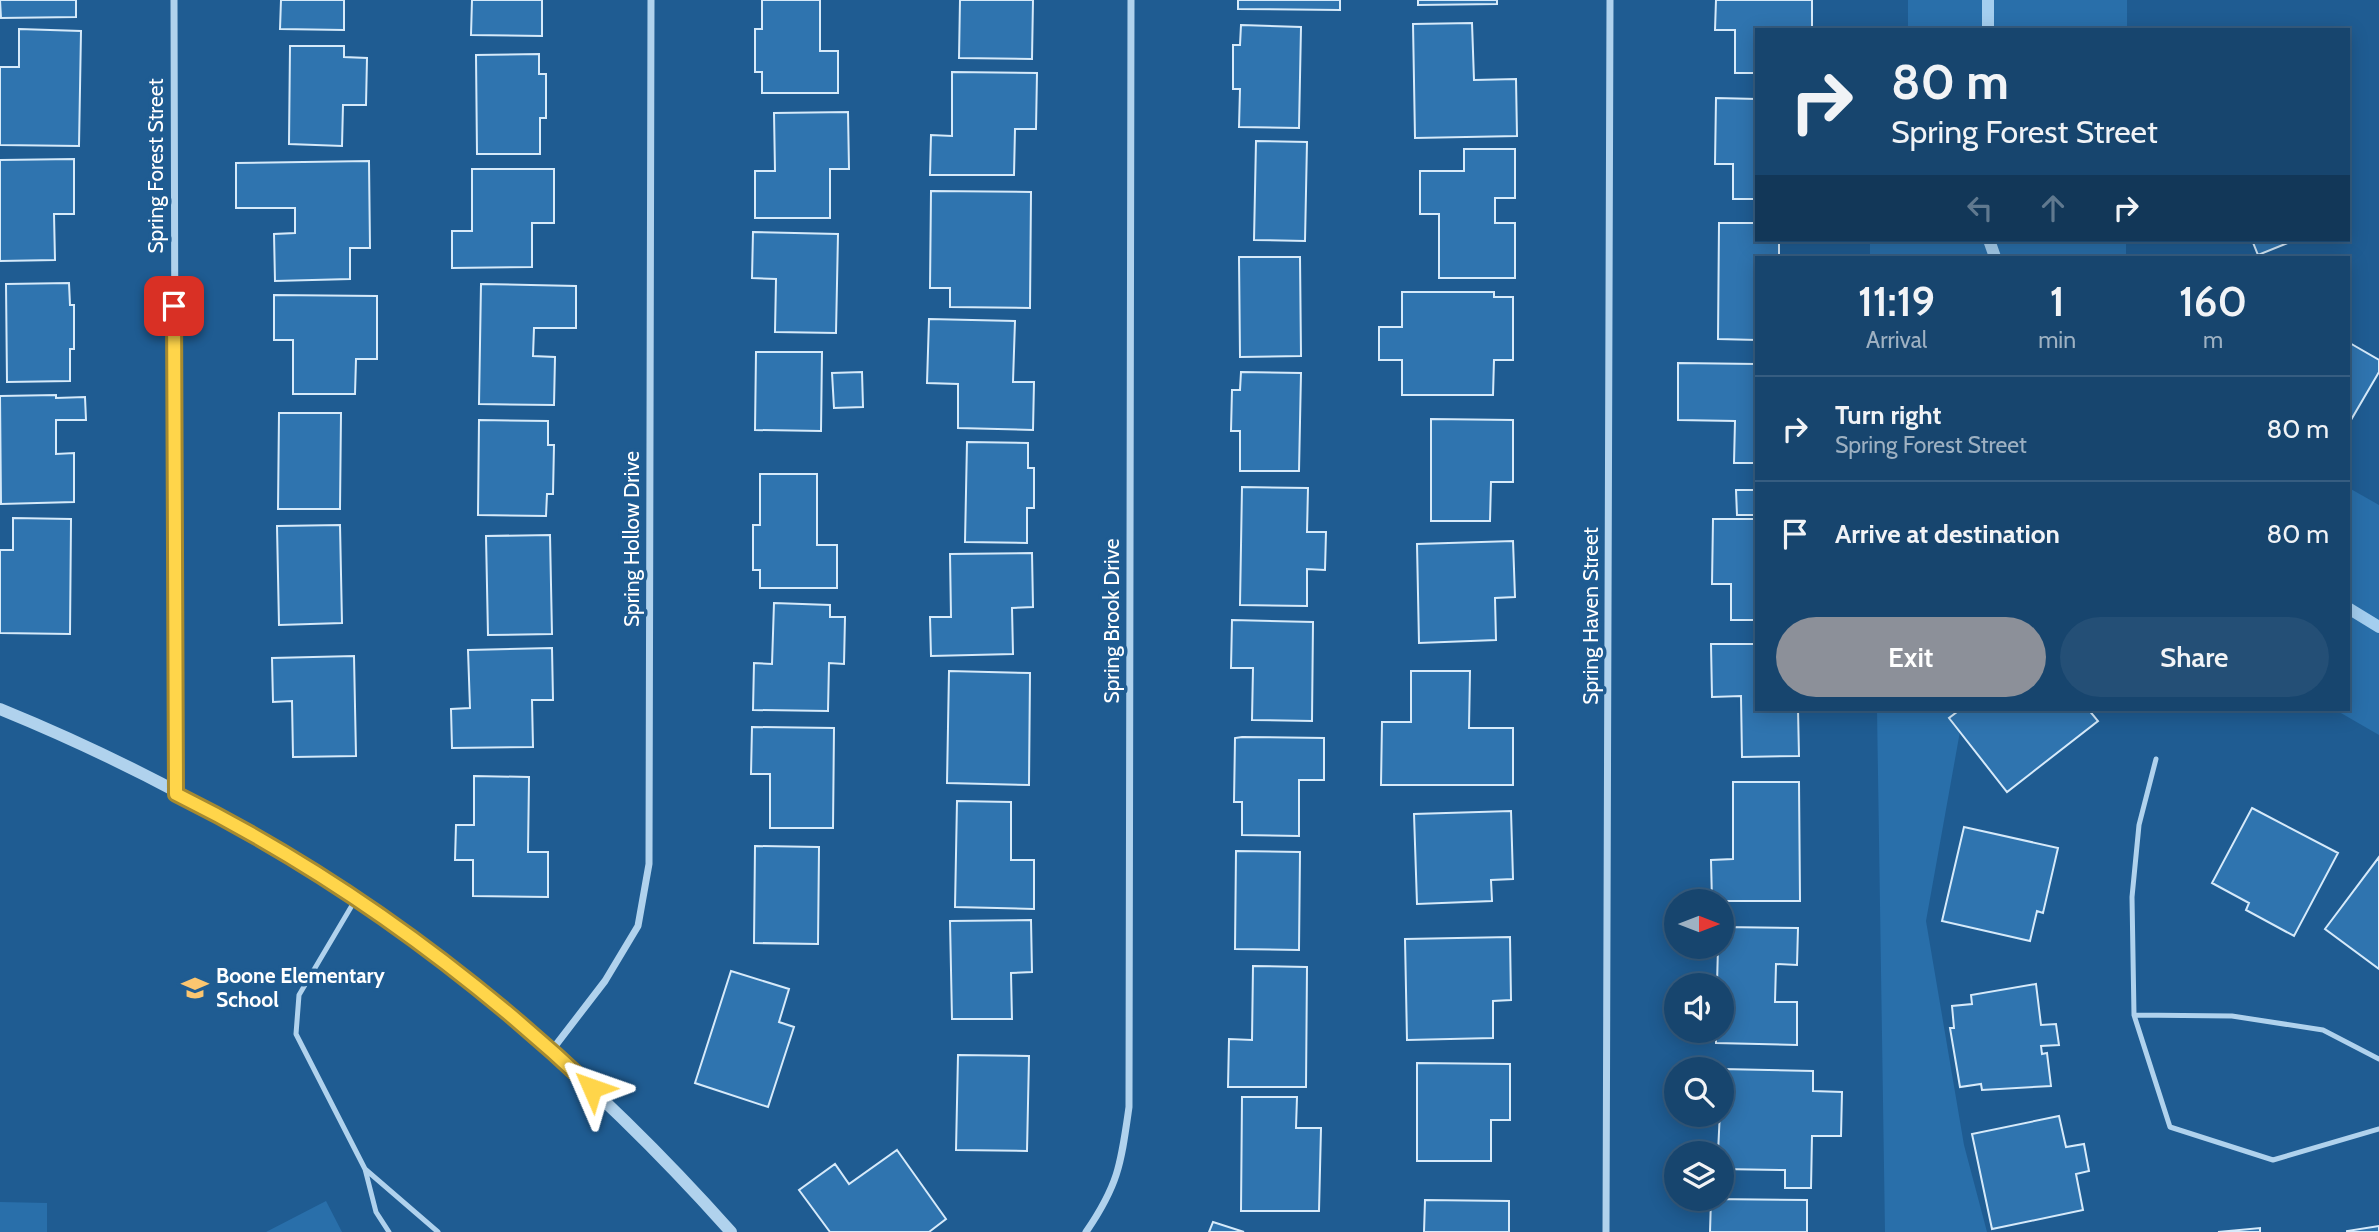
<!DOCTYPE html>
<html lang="en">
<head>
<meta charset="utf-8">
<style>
	:root { --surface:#17456e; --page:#244f76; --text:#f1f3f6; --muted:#9eb1c2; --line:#365d81; --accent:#8c9099 }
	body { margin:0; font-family:Cabin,sans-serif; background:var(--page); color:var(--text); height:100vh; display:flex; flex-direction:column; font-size:26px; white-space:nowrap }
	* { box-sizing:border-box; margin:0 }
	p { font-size:23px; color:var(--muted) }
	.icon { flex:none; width:38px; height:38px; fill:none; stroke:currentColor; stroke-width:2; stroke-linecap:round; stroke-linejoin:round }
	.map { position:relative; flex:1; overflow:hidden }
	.sheet { position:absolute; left:1755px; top:256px; width:595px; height:455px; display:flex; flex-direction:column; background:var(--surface); border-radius:0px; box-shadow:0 4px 18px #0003,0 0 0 2px var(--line) }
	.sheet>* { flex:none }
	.top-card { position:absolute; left:1755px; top:28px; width:595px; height:214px; border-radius:0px; box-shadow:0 4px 18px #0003,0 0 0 2px var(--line); background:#17456e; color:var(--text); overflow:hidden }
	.needle { width:46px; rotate:90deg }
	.tools { position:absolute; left:1664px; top:889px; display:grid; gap:14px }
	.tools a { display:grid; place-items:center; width:70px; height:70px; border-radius:50%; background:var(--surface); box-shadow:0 4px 18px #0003,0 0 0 2px var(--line); font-size:35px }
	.pin { position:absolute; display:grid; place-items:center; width:60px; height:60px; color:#fff; margin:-30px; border-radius:14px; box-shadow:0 4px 10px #0006 }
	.me { position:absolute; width:77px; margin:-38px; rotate:313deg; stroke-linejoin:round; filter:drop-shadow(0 0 5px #0008) }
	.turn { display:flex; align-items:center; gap:24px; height:147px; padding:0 21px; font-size:32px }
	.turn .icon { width:91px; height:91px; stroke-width:2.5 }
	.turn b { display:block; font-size:49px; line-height:60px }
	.lanes { display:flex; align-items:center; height:66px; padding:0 21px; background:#0003; justify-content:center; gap:35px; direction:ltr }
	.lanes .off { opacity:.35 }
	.eta { display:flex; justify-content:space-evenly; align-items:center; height:119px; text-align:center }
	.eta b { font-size:42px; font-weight:600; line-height:49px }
	.primary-button { display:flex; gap:14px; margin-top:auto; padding:14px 21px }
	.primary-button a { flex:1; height:80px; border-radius:42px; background:var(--accent); color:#fff; font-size:28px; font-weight:600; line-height:80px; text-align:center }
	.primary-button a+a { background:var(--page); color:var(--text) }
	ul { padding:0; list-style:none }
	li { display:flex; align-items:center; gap:21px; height:105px; padding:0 21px; border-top:2px solid var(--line) }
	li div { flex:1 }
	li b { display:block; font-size:26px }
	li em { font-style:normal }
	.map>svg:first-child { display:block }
	.green { fill:#296faa }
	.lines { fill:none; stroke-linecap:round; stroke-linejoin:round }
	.stream { stroke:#a4ceef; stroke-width:12 }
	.building { fill:#2f74af; stroke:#d6eafa; stroke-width:2 }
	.service { stroke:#b0d2ed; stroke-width:5 }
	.minor { stroke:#b0d2ed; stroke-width:7 }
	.tertiary { stroke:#b0d2ed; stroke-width:12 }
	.route-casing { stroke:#a68a30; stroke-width:18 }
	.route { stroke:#ffd54a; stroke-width:12 }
	.labels { text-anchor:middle; stroke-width:7; stroke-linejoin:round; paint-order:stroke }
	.street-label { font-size:21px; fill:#fff; stroke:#1f5c92 }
	.poi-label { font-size:21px; font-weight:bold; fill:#fff; stroke:#1f5c92; text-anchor:start }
</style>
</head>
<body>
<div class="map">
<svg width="2379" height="1232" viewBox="0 0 2379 1232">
	<rect width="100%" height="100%" fill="#1f5c92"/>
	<!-- green -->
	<path class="green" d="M1908 0H2127V30H1908Z
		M1870 240H2126V257H1870Z
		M2349 488 2379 505V735L2334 709H2348Z
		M1877 709H1964L1926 921 1964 1145 1987 1232H1885Z
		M326 1201 342 1232H266Z
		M0 1202 47 1203V1232H0Z"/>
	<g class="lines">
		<!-- stream -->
		<path class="stream" d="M1988 0V30
			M1989 240 1995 257
			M2348 608 2379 627"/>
	</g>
	<!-- building -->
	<path class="building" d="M0 0H76V17L1 18Z
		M281 0H344V30L280 29Z
		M472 0H542V36L471 35Z
		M762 0H820V51H838V93H762V72H755V29H762Z
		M960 0H1033L1032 59 959 58Z
		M1238 0H1340V10L1238 9Z
		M1418 0H1497V4L1418 5Z
		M1716 0H1812V30H1757V73H1735V30H1715Z
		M1472 23 1474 80 1516 79 1517 136 1415 138 1413 24Z
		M1241 25 1301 27 1299 128 1239 127 1240 89H1233V45H1240Z
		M19 29 81 31 79 146 0 145V67H19Z
		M290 46H344V57L367 58 366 105H343L342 146 289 144Z
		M539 54V74H546V118H540V154H477L476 55Z
		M952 72 1037 73 1036 129H1015L1014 175H930L931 135 952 136Z
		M1716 98 1757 99V199H1733V164H1715Z
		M848 112 849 169H830V218H755V171H775L774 113Z
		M1256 141 1307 142 1305 241 1254 240Z
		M1464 149H1515V198H1495V223H1515V278H1439V214H1420V171H1464Z
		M74 159V214H54L55 260 0 261V160Z
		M369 161 370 248H350V279L275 281 274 234 295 233V208H236V163Z
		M472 169H554V223H532V267L452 268V231H472Z
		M931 191 1031 192 1030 308 950 307V288H930Z
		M1719 223H1757V240H1779V257H1757V340L1718 339Z
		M753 232 838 234 836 333 775 332 776 279 752 278Z
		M2252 240H2295L2258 255Z
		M1239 257H1300L1301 356 1240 357Z
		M69 283 70 305H74V349H70V381L7 382 6 284Z
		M481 284 576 286V328H534L533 356 555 357 554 405 479 404Z
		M1402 292H1494V297H1513V360H1494L1493 395H1402V360H1379V327H1402Z
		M274 295 377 296V359H356L355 394H293V340H274Z
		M929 319 1015 321 1013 382H1034L1033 430 958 428V384L927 383Z
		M2348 342 2379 360V372L2348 425Z
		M756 352H822L821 431 755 430Z
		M1678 363 1757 364V463H1734L1735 421 1678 420Z
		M862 372 863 407 834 408 832 373Z
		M1241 372 1301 373 1299 471H1240V431H1231L1232 390H1240Z
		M56 395V398L85 397 86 420H56V454L74 453V502L1 504 0 396Z
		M279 413H341L340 509H278Z
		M1431 419 1513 420V482H1491L1490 521H1431Z
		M479 420 548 421V445H554L553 494H547L546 516 478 515Z
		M967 442 1028 443V468H1034V508H1027V543L965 542Z
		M760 474H817V545H837V588H760V570H753V525H760Z
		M1242 487 1308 488 1307 532H1326L1325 570 1307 569V606L1240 605Z
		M1736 490H1757V515H1737Z
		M13 518 71 519 70 634 0 633V550H13Z
		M1713 519H1757V620H1731V584H1712Z
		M340 525 342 623 279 625 277 526Z
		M550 535 552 634 488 635 486 536Z
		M1513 541 1515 597 1495 598 1496 640 1419 643 1417 544Z
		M1032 553 1033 607 1012 608 1013 654 931 656 930 617H951L950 554Z
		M774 603 830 605V617H845L844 664 829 663 828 711 753 710 754 663 772 664Z
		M1232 620 1313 622 1312 721 1252 720 1253 668H1231Z
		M1711 644H1757V709H1798L1799 756 1742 757 1741 696 1712 697Z
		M552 648 553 700H532L533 747 452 748 451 709 470 708 468 650Z
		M354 656 356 756 293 757 292 701 273 702 272 658Z
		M949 671 1030 673 1029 785 947 783Z
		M1411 671H1470L1469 728H1513V785H1381L1382 722H1411Z
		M1961 709H2088L2098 721 2007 792 1949 718Z
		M752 727 834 728 833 828H770V774H751Z
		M1242 737 1324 738V780H1299V836L1242 835V802H1234L1235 738Z
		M474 776 529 777 528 852H548V897L473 896V860H455L456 825H474Z
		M1733 782H1799L1800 901H1712L1711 860 1733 859Z
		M957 801 1011 802V860H1034V909L955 907Z
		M2252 808 2338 853 2294 936 2246 910 2249 903 2212 883Z
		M1511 811 1513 879 1491 880 1492 901 1417 904 1414 814Z
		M1964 827 2058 848 2043 913 2037 911 2030 941 1942 921Z
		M755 846 819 847 818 944 754 943Z
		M1236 851 1300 852 1299 950 1235 949Z
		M2379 857V969L2325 929Z
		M1031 920 1032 972 1011 973 1012 1019H952L950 921Z
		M1722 927 1798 928 1797 965 1776 964 1775 1002H1797V1045L1716 1043V1031H1722V985H1717L1718 947H1722Z
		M1510 937 1511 1000 1493 1001V1038L1407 1040 1405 939Z
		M1253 966 1307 967 1306 1087H1228L1229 1039 1252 1040Z
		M731 971 789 989 779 1022 794 1027 768 1107 695 1083Z
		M2036 984 2041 1025 2056 1024 2059 1045 2041 1046 2042 1054 2047 1053 2051 1086 1982 1090 1981 1084 1960 1087 1950 1028H1954L1952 1006 1972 1004 1971 995Z
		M958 1055 1029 1056 1027 1151 956 1150Z
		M1417 1063 1510 1064V1120H1491V1161H1417Z
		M1722 1069 1813 1071V1091L1842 1092 1841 1136H1812L1811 1188H1785V1170L1722 1169V1153H1718Z
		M1242 1097H1297L1296 1128H1321L1319 1211H1241Z
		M2059 1116 2066 1147 2084 1144 2089 1171 2076 1174 2083 1210 1992 1229 1972 1134Z
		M897 1150 946 1219 929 1232H830L799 1190 835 1164 849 1184Z
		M1711 1199 1807 1200V1232H1710Z
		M1425 1200 1509 1201V1232H1424Z
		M1213 1222 1244 1232H1209Z
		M2379 1226V1232H2347V1231Z
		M2260 1228V1232H2218Z"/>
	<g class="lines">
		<!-- service -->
		<path class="service" d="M354 902 299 995 296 1034 365 1169 438 1232
			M2134 1015 2132 897 2139 825 2156 759
			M2379 1059 2323 1030 2232 1016 2134 1015 2170 1127 2273 1160 2379 1129
			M365 1169 376 1212 389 1232"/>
		<!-- minor -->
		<path class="minor" d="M174 0 176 793
			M552 1050 605 981 638 926 649 864 651 0
			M1086 1232C1119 1184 1121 1163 1129 1107L1131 0
			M1606 1232 1610 0"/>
		<!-- tertiary -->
		<path class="tertiary" d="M0 709C287 826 525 1001 731 1232"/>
	</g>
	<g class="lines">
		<defs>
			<path id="route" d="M174 306 176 794C329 870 468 971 592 1088"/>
		</defs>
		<!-- route casing -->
		<use href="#route" class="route-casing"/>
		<!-- route -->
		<use href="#route" class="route"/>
	</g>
	<!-- icons -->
	<defs>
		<symbol id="school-bare" viewBox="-9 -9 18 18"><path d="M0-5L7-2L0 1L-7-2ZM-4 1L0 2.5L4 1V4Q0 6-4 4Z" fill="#fbc670" stroke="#1f5c92" stroke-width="2.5" paint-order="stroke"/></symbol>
	</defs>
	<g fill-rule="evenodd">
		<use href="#school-bare" x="176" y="969" width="38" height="38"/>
	</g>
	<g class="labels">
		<!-- street labels -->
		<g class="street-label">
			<text transform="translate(156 166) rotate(-90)" y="7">Spring Forest Street</text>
			<text transform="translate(632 539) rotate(-90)" y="7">Spring Hollow Drive</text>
			<text transform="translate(1591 616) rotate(-90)" y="7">Spring Haven Street</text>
			<text transform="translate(1112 621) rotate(-90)" y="7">Spring Brook Drive</text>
		</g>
		<!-- poi labels -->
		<g class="poi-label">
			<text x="216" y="983">Boone Elementary<tspan x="216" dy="24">School</tspan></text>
		</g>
	</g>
</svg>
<div class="tools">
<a><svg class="needle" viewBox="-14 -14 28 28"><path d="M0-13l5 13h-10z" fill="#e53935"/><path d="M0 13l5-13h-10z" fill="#9eb1c2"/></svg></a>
<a><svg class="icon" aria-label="sound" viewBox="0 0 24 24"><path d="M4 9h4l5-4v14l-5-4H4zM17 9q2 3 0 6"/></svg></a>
<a><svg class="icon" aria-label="search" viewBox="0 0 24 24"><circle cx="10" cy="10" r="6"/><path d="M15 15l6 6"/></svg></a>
<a><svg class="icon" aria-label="layers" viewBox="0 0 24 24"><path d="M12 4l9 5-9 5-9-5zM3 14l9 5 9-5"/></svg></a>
</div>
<div class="pin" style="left:174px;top:306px;background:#d93025"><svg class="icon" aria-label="arrive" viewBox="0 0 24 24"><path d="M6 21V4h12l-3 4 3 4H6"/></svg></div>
<svg class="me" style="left:592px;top:1088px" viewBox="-20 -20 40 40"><path d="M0-17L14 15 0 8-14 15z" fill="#ffd54a" stroke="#fff" stroke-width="4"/></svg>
<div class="top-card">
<div class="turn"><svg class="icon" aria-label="right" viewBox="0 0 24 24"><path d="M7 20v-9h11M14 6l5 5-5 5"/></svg><div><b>80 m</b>Spring Forest Street</div></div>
<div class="lanes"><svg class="icon off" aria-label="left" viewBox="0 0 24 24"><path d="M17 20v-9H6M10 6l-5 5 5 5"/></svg><svg class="icon off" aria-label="ahead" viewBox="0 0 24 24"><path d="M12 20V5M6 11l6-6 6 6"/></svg><svg class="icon" aria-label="right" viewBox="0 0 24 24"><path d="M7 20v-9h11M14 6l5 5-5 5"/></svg></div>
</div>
<section class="sheet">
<div class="eta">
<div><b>11:19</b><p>Arrival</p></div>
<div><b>1</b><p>min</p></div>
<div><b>160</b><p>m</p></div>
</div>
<ul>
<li><svg class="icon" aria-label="right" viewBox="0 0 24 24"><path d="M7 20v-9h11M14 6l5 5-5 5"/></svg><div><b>Turn right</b><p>Spring Forest Street</p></div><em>80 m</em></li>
<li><svg class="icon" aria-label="arrive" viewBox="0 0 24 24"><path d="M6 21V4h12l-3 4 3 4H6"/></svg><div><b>Arrive at destination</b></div><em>80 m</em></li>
</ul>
<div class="primary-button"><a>Exit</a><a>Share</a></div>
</section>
</div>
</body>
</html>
